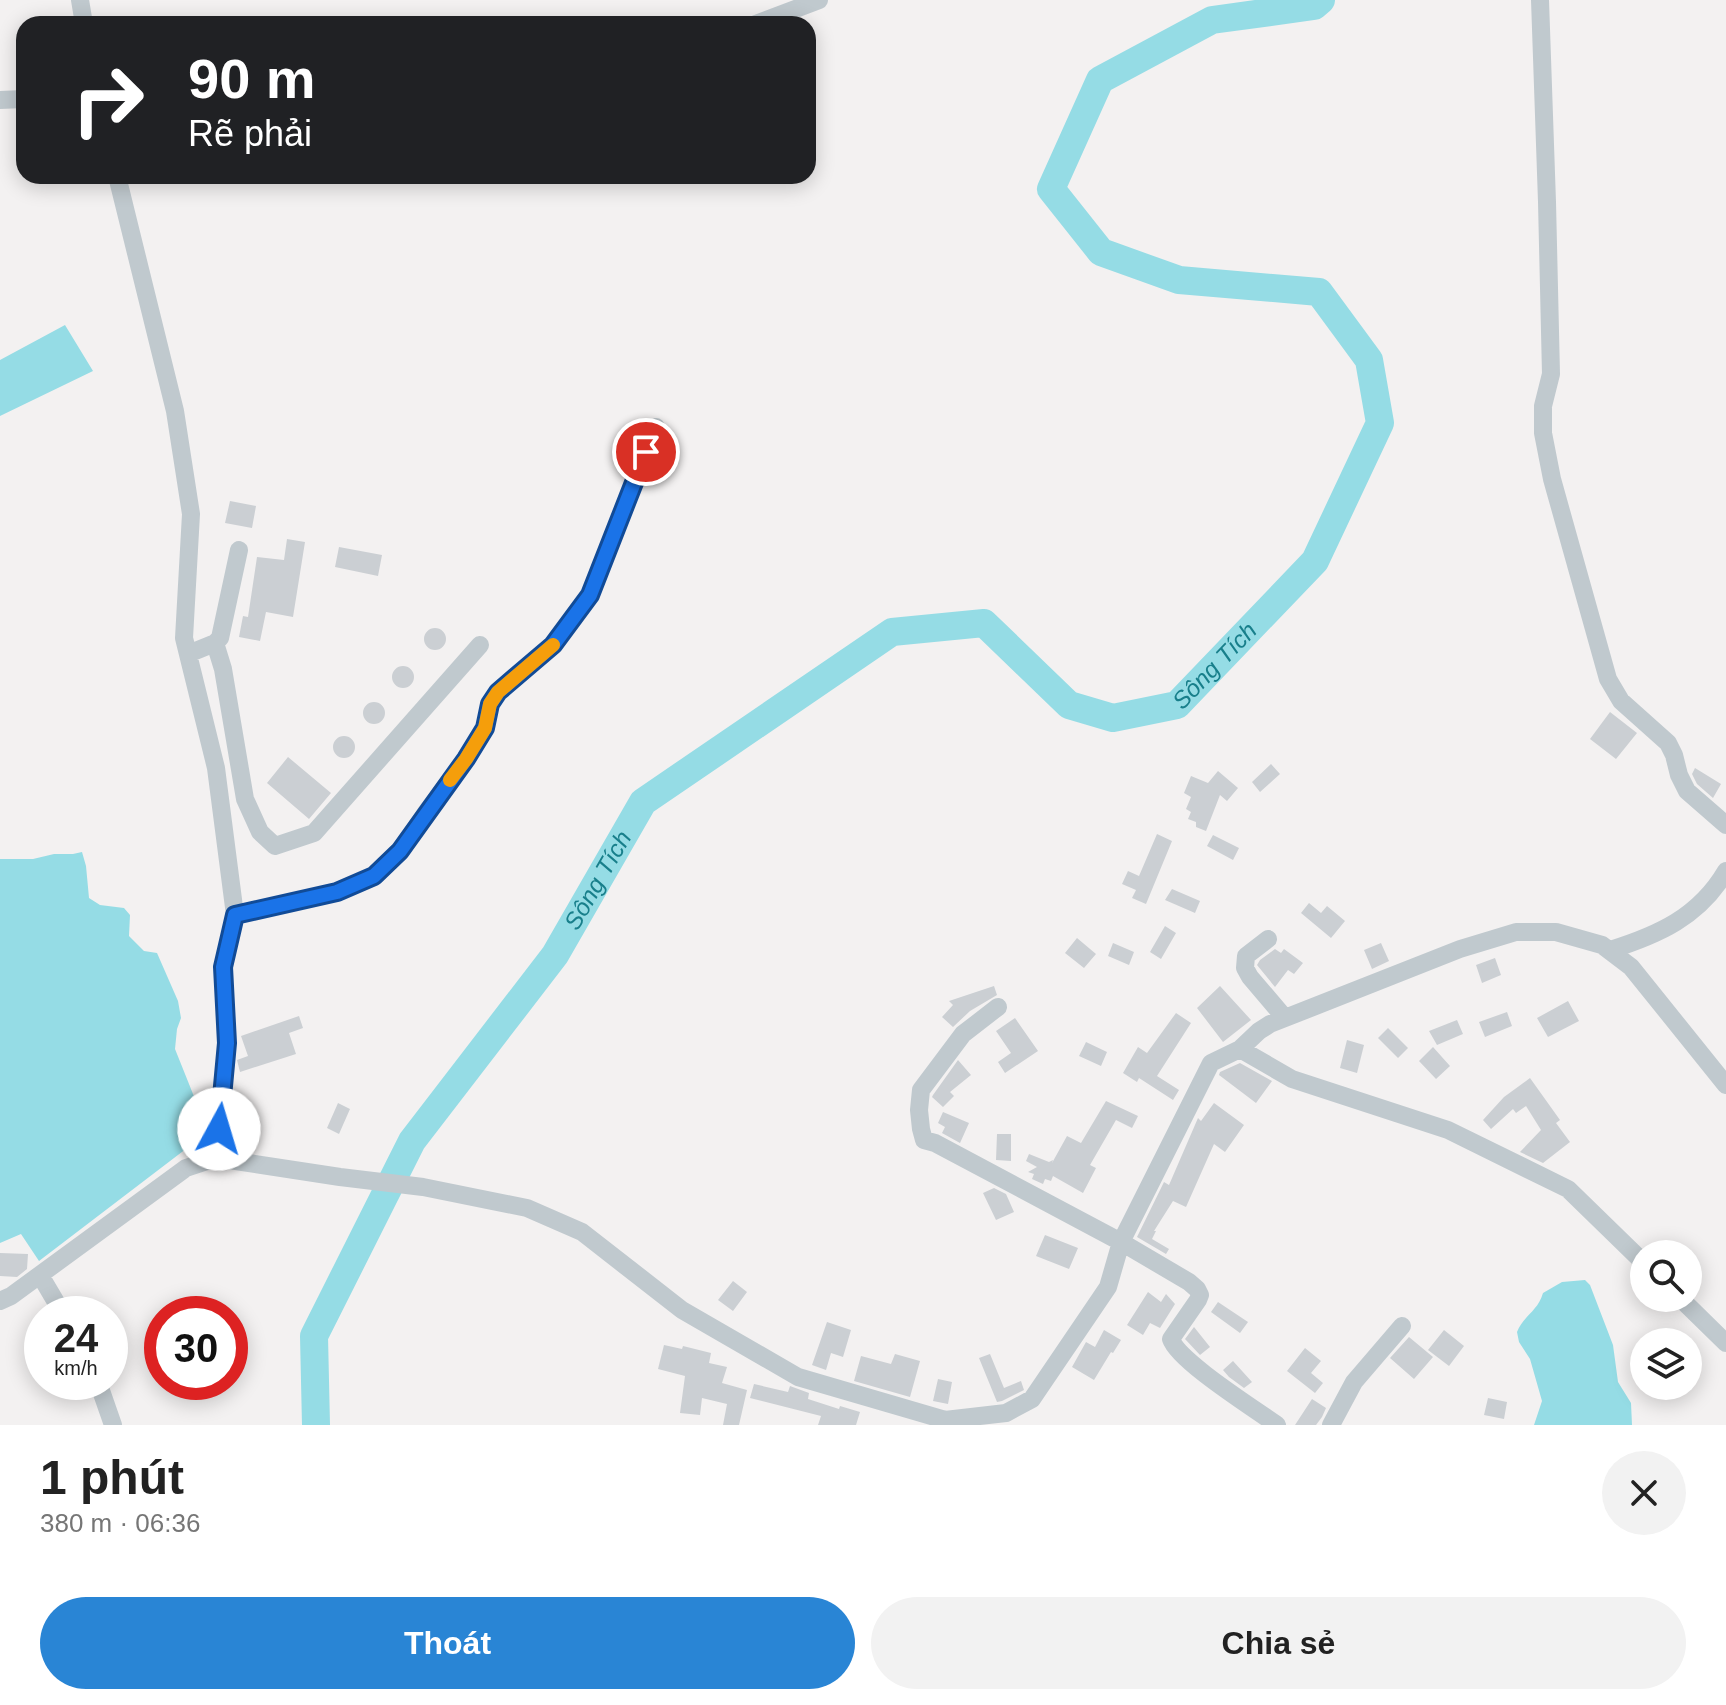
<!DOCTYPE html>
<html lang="vi">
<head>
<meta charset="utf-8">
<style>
	:root { --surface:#fff; --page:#f2f2f2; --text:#222; --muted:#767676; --accent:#2985d5 }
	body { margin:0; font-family:Helvetica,sans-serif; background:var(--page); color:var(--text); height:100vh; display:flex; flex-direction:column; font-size:30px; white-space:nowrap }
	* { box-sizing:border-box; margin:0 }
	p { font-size:26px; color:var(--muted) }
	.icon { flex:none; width:44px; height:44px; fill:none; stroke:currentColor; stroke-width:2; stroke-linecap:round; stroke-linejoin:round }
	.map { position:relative; height:1425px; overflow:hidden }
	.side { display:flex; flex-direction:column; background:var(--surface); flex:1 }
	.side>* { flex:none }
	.top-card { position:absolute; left:16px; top:16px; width:800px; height:168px; border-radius:24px; box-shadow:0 4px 20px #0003; background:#202124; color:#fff; overflow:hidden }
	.buttons { position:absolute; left:1630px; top:1240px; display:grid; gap:16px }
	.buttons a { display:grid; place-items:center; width:72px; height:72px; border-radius:50%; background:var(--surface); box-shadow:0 4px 20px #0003; font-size:40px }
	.speed { position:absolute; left:24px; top:1296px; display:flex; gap:16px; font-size:40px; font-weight:700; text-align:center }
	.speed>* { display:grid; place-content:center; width:104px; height:104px; border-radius:50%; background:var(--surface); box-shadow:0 4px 20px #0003; line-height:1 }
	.speed small { font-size:20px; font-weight:400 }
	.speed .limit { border:12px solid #d22; background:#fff; color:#111 }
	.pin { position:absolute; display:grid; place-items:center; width:68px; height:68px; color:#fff; margin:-34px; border:4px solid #fff; border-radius:50%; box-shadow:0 2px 8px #0007 }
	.me { position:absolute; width:88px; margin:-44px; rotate:6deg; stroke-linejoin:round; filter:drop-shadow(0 0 6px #0008) }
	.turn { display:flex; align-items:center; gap:28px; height:168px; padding:0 40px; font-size:36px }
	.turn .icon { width:104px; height:104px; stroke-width:2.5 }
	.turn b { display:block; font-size:56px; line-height:68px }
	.round { display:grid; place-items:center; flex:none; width:84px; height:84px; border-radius:42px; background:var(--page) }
	.headline { display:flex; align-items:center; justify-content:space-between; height:136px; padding:0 40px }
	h1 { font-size:48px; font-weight:600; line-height:60px }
	.cta { display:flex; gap:16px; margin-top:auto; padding:16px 40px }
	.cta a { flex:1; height:92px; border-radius:48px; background:var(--accent); color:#fff; font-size:32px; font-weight:600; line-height:92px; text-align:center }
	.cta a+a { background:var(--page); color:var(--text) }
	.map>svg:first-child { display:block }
	.water { fill:#95dce5 }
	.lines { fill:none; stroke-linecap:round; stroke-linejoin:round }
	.river { stroke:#95dce5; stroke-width:28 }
	.building { fill:#cbcfd3 }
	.minor { stroke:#c0c9ce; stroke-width:18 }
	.route-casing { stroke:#114b97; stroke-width:20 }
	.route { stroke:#1a73e8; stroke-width:14 }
	.slow { stroke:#f59e0b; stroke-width:14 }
	.labels { text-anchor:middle; stroke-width:6; stroke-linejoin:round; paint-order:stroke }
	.water-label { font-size:24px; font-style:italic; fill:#187f8b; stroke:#fff }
</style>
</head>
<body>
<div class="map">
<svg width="1726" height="1425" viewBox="0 0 1726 1425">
	<rect width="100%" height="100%" fill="#f3f1f1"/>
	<!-- water -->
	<path class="water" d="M65 325 93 371 0 416V360Z
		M82 852 86 866 89 898 100 905 124 908 130 915 129 936 144 951 157 953 178 1001 181 1018 177 1029 175 1049 199 1109V1128L195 1142 39 1261 21 1234 0 1243V859H33L54 854H73Z
		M1585 1280 1590 1285 1613 1345 1618 1382 1631 1403 1632 1425H1534L1542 1401 1530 1359 1519 1342 1517 1332C1524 1315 1538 1311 1543 1293L1562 1282Z"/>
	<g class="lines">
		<!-- river -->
		<path class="river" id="s1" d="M316 1425 314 1336 412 1141 555 955 643 802 892 632 984 623 1069 705 1113 718 1177 705 1315 561 1380 423 1369 360 1319 292 1179 280 1101 252 1051 189 1100 80 1212 20 1314 6 1321 0"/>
	</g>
	<!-- building -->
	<path class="building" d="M230 501 256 506 252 528 225 523Z
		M287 539 305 542 293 617 266 612 260 641 239 637 243 616 248 617 257 557 284 560Z
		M339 547 382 555 378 576 335 567Z
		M424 639a11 11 0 1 1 22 0a11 11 0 1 1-22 0Z
		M392 677a11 11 0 1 1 22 0a11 11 0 1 1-22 0Z
		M363 713a11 11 0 1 1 22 0a11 11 0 1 1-22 0Z
		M1610 712 1637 733 1616 759 1590 739Z
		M333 747a11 11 0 1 1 22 0a11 11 0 1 1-22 0Z
		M288 757 331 793 309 819 267 783Z
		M1271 764 1280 774 1260 792 1252 782Z
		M1695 768 1721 784 1713 798 1697 784 1692 774Z
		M1218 771 1238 788 1227 801 1220 795 1206 831 1196 827V822L1188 819 1191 812 1186 809 1191 797 1184 793 1191 776 1208 783Z
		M1157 834 1172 841 1146 904 1132 898 1136 890 1122 884 1128 871 1139 876Z
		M1213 835 1239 848 1233 860 1207 846Z
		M1172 889 1200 901 1195 913 1165 900Z
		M1309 903 1321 913 1327 906 1345 921 1331 938 1301 913Z
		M1165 926 1176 933 1161 959 1150 952Z
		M1077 938 1096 954 1084 968 1065 953Z
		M1113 943 1134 952 1129 965 1108 956Z
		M1381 943 1389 961 1372 969 1364 950Z
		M1275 949 1281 953 1284 949 1303 963 1294 974 1288 970 1275 987 1257 965 1260 960Z
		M1495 958 1501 975 1482 983 1476 965Z
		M994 986 997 995 970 1011 953 1027 942 1017 953 1005 949 1001Z
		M1220 986 1251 1020 1223 1042 1197 1008Z
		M1568 1001 1579 1021 1548 1037 1537 1018Z
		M1507 1012 1512 1026 1485 1037 1479 1022Z
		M1176 1013 1191 1023 1157 1076 1179 1090 1173 1100 1139 1078 1137 1082 1123 1073 1138 1047 1147 1053Z
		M299 1016 303 1028 289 1033 296 1054 240 1072 237 1060 248 1056 241 1036Z
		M1015 1018 1038 1051 1005 1073 998 1062 1011 1053 996 1031Z
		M1457 1020 1463 1034 1437 1045 1429 1031Z
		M1388 1028 1408 1048 1398 1058 1378 1038Z
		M1347 1040 1364 1045 1357 1073 1340 1068Z
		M1086 1042 1107 1052 1101 1066 1079 1056Z
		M1433 1047 1450 1066 1436 1079 1419 1061Z
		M958 1060 971 1075 950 1092 954 1096 943 1107 932 1097 933 1095Z
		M1240 1063 1272 1081 1256 1103 1219 1075 1220 1072Z
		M1530 1078 1560 1120 1556 1123 1570 1142 1543 1163 1520 1152 1541 1130 1526 1106 1516 1113 1513 1109 1491 1129 1483 1120 1504 1097Z
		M1106 1101 1138 1116 1132 1128 1116 1120 1090 1165 1096 1168 1083 1193 1053 1176 1051 1181 1045 1179 1043 1184 1032 1179 1034 1174 1028 1172 1037 1167 1026 1161 1029 1154 1049 1162 1053 1160 1052 1163 1067 1136 1081 1143Z
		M338 1103 350 1109 339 1134 327 1128Z
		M1214 1103 1244 1125 1225 1152 1214 1144 1186 1207 1173 1201 1154 1231H1156L1152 1239 1169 1249 1166 1254 1137 1237 1164 1182 1169 1185 1198 1118 1201 1121Z
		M943 1112 969 1123 960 1143 942 1133 945 1127 938 1123Z
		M997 1134H1011V1161L996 1160Z
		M994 1188 1006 1194 1014 1212 996 1220 983 1193Z
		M1045 1235 1078 1248 1069 1269 1036 1256Z
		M0 1253 28 1254 27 1269 17 1277 0 1276Z
		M733 1281 747 1292 733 1311 718 1300Z
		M1148 1292 1161 1302 1166 1294 1175 1304 1160 1328 1150 1323 1143 1335 1127 1325Z
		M1218 1302 1248 1322 1240 1333 1211 1312Z
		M827 1322 851 1330 843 1357 831 1353 826 1370 812 1365Z
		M1194 1327 1210 1347 1200 1355 1185 1339Z
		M1104 1330 1121 1340 1113 1353 1111 1352 1094 1380 1072 1367 1086 1342 1095 1347Z
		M1444 1330 1464 1346 1449 1366 1428 1350Z
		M1409 1337 1433 1357 1414 1379 1390 1358Z
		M664 1345 682 1349 683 1346 711 1353 709 1363 727 1367 722 1383 747 1390 739 1425H723L727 1404 702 1398 700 1415 680 1413 685 1376 658 1369Z
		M1305 1348 1321 1361 1311 1373 1323 1383 1315 1393 1287 1371Z
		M895 1354 920 1361 910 1397 854 1381 861 1356 891 1364Z
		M990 1354 1004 1388 1021 1381 1024 1390 1002 1401 997 1402 979 1358Z
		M1233 1361 1252 1382 1244 1388 1229 1377 1223 1370Z
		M938 1379 952 1382 948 1404 933 1401Z
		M754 1384 788 1392 790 1386 809 1393 808 1399 839 1409 840 1406 860 1412 856 1425H818L821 1416 750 1398Z
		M1488 1398 1507 1402 1504 1419 1484 1415Z
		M1312 1399 1326 1408 1322 1417 1316 1425H1295Z"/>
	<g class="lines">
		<!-- minor -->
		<path class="minor" d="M80 0 84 24
			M1540 0 1547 202 1551 374 1543 406V433L1552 479 1608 679 1621 701 1668 743 1674 755 1679 775 1687 791 1726 825
			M756 24 819 0
			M0 100 24 99
			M117 176 175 411 191 514 184 638 216 768 235 915 223 967 227 1043 216 1158
			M215 643 223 669 245 799 260 832 275 846 314 833 480 645
			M188 654 215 643 220 638 239 550
			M235 915 337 892 374 876 400 851 425 814 466 759 485 728 490 704 498 692 553 645 590 595 656 427
			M1268 939 1246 956 1245 968 1250 977 1285 1018
			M1610 950C1658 935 1699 917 1726 871
			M998 1007 963 1034 921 1090 919 1110 921 1129 924 1140 935 1143 1121 1242 1189 1282 1197 1289 1200 1295 1198 1300 1171 1339C1178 1361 1255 1409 1277 1425
			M1240 1049 1259 1031 1270 1024 1460 949 1516 932H1556L1602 945 1631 967 1726 1085
			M40 1275 63 1314
			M1680 1298 1726 1343
			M0 1301 11 1296 186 1168 216 1158 340 1177 423 1187 527 1208 582 1232 682 1310 798 1377 945 1420 1006 1413 1032 1399 1108 1287 1121 1242 1211 1063 1240 1049 1292 1079 1448 1130 1568 1189 1644 1263
			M98 1382 113 1425
			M1331 1425 1354 1382 1402 1326"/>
	</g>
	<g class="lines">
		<defs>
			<path id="route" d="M219 1129 227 1043 223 967 235 915 337 892 374 876 400 851 466 759 485 728 490 704 498 692 553 645 590 595 646 452"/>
		</defs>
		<!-- route casing -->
		<use href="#route" class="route-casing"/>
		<!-- route -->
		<use href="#route" class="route"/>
		<!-- slow -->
		<path class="slow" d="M450 780 466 759 485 728 490 704 498 692 553 645"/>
	</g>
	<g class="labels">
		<!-- water labels -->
		<g class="water-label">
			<text dy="8" stroke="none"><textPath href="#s1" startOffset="1396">Sông Tích</textPath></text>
			<text dy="8" stroke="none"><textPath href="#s1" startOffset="628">Sông Tích</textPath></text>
		</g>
	</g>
</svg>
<div class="buttons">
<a><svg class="icon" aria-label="search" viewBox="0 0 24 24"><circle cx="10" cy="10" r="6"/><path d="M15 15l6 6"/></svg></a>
<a><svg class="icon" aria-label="layers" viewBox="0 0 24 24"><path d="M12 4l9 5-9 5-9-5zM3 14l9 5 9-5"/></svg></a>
</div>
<div class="speed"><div>24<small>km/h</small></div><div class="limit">30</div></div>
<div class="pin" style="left:646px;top:452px;background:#d93025"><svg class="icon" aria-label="arrive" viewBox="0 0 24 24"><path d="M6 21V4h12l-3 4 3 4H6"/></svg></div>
<svg class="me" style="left:219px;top:1129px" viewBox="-20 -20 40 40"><circle r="19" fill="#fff"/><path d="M0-13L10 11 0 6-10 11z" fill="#1a73e8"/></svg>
<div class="top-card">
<div class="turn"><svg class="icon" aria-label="right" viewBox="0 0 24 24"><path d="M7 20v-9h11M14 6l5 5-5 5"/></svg><div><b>90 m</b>Rẽ phải</div></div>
</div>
</div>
<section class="side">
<div class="headline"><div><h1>1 phút</h1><p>380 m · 06:36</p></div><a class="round"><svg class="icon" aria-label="close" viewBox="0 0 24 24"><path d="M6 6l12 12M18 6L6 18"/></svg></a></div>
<div class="cta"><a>Thoát</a><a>Chia sẻ</a></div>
</section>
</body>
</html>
